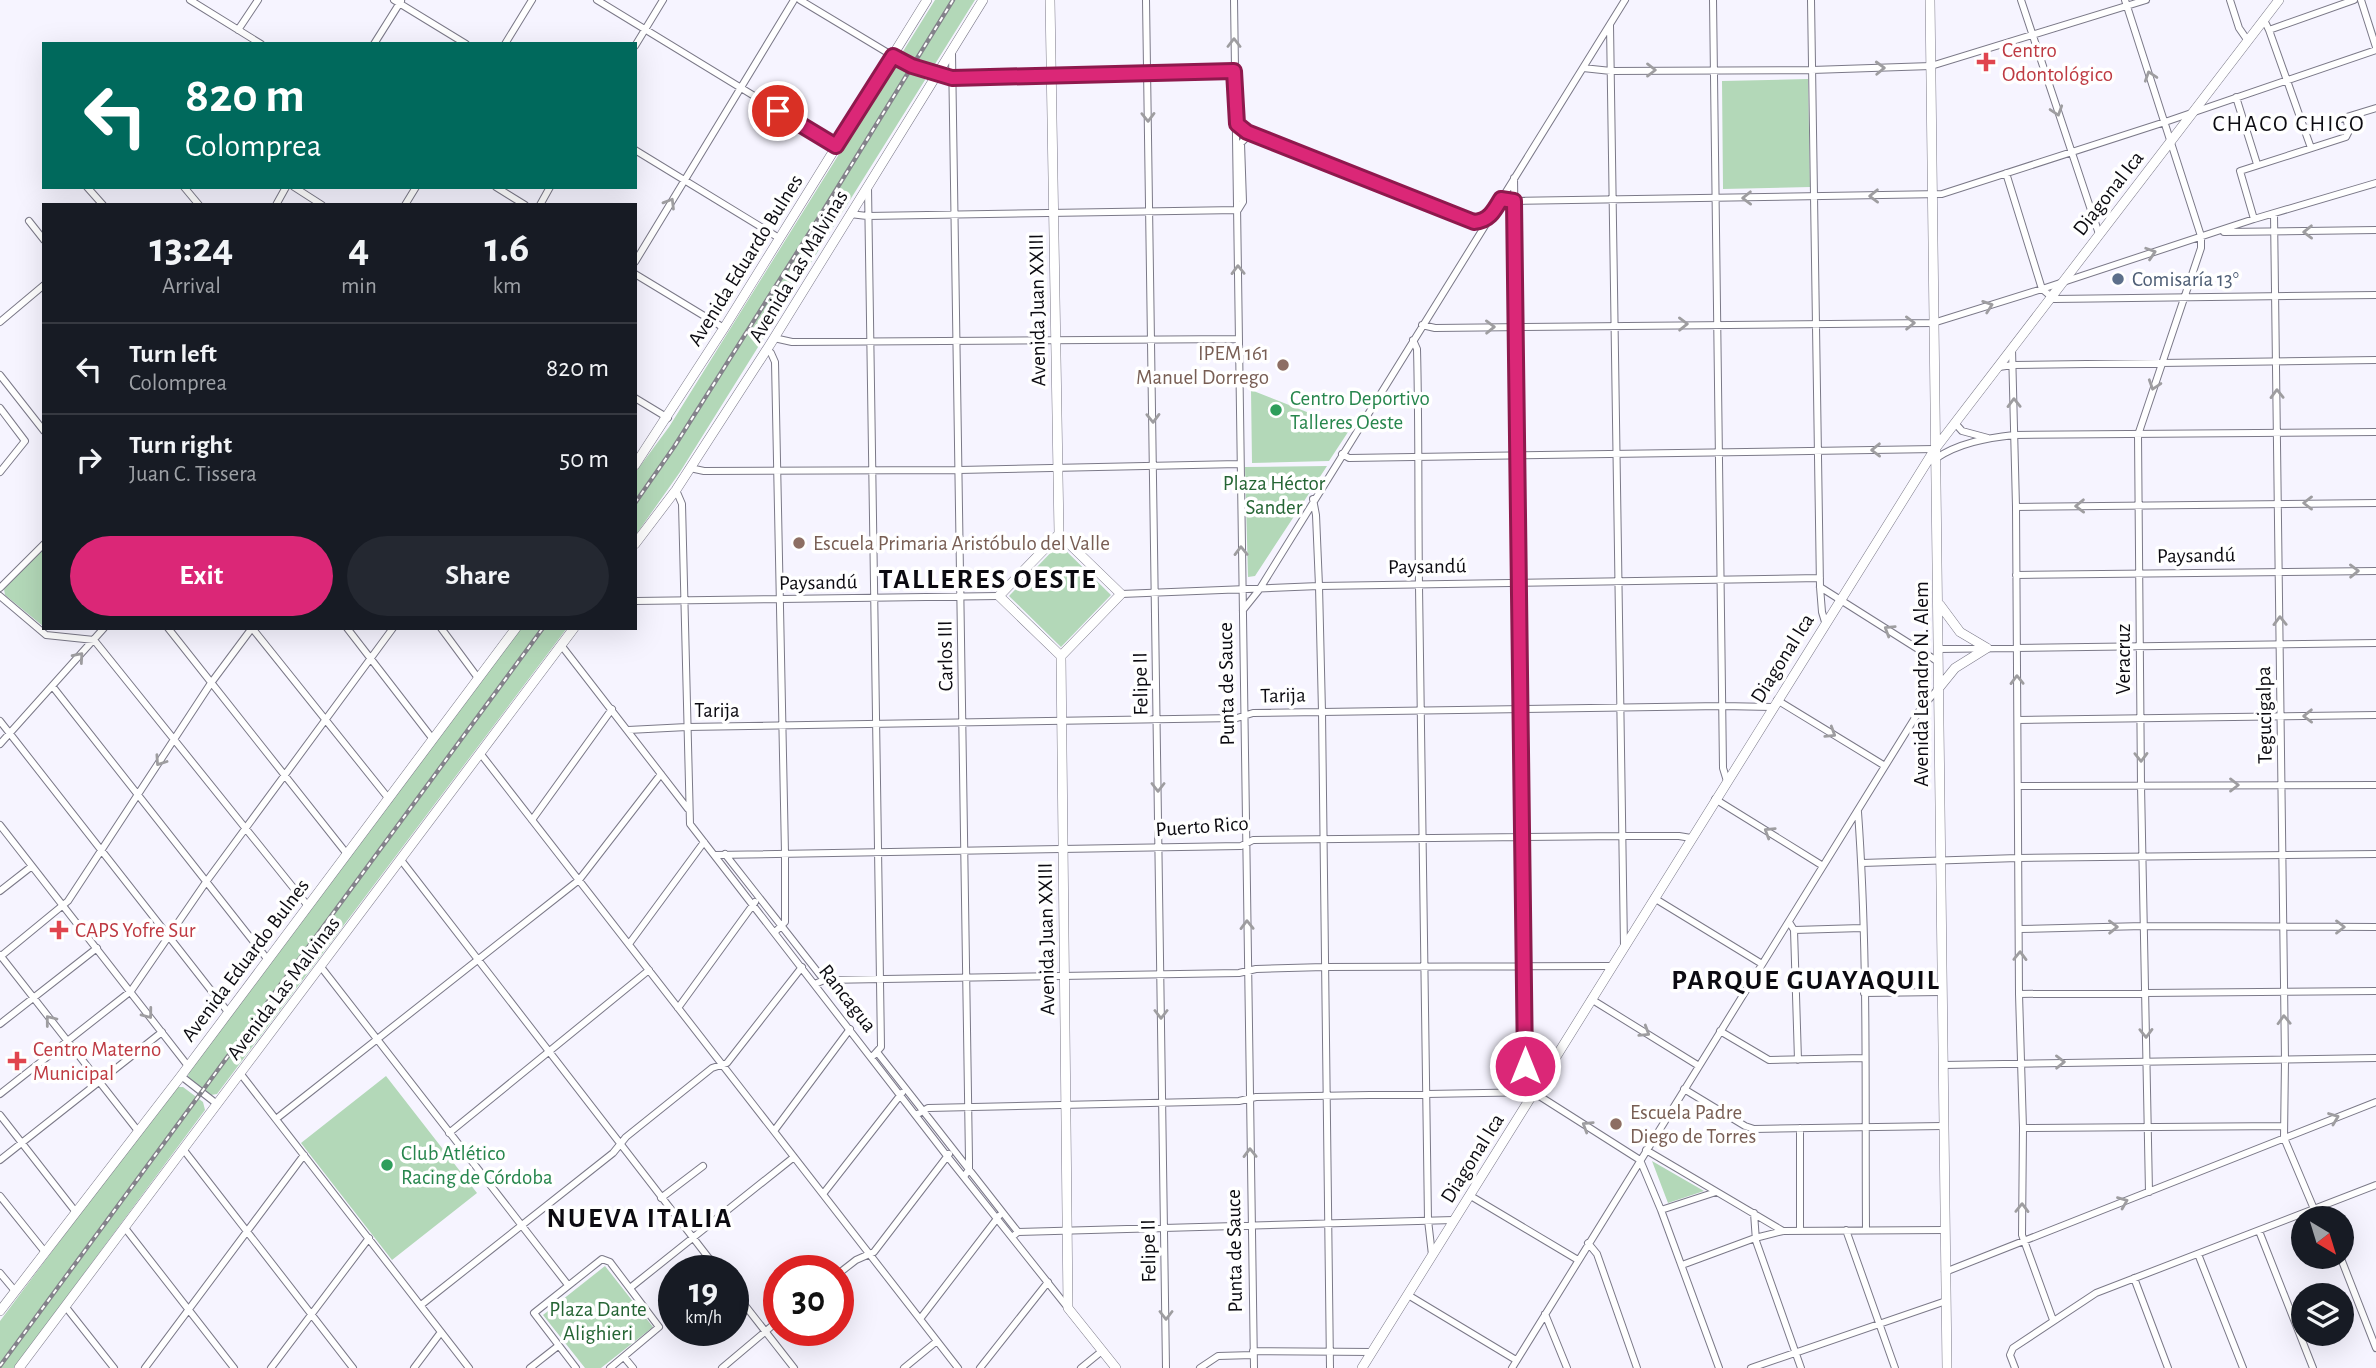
<!DOCTYPE html>
<html lang="en">
<head>
<meta charset="utf-8">
<style>
	:root { --surface:#171b24; --page:#242831; --text:#f1f3f6; --muted:#9ea1a6; --line:#363941; --accent:#db2777 }
	body { margin:0; font-family:"Alegreya Sans",sans-serif; background:var(--page); color:var(--text); height:100vh; display:flex; flex-direction:column; font-size:26px; white-space:nowrap }
	* { box-sizing:border-box; margin:0 }
	p { font-size:23px; color:var(--muted) }
	.icon { flex:none; width:38px; height:38px; fill:none; stroke:currentColor; stroke-width:2; stroke-linecap:round; stroke-linejoin:round }
	.map { position:relative; flex:1; overflow:hidden }
	.details { position:absolute; left:42px; top:203px; width:595px; height:427px; display:flex; flex-direction:column; background:var(--surface); border-radius:0px; box-shadow:0 7px 28px #0002 }
	.details>* { flex:none }
	.banner { position:absolute; left:42px; top:42px; width:595px; height:147px; border-radius:0px; box-shadow:0 7px 28px #0002; background:#00695c; color:#fff; overflow:hidden }
	.needle { width:46px; rotate:142deg }
	.buttons { position:absolute; left:2291px; top:1206px; display:grid; gap:14px }
	.buttons a { display:grid; place-items:center; width:63px; height:63px; border-radius:50%; background:var(--surface); box-shadow:0 7px 28px #0002; font-size:35px }
	.speed { position:absolute; left:658px; top:1255px; display:flex; gap:14px; font-size:35px; font-weight:700; text-align:center }
	.speed>* { display:grid; place-content:center; width:91px; height:91px; border-radius:50%; background:var(--surface); box-shadow:0 7px 28px #0002; line-height:1 }
	.speed small { font-size:18px; font-weight:400 }
	.speed .limit { border:10px solid #d22; background:#fff; color:#111 }
	.pin { position:absolute; display:grid; place-items:center; width:60px; height:60px; color:#fff; margin:-30px; border:4px solid #fff; border-radius:50%; box-shadow:0 2px 7px #0007 }
	.me { position:absolute; width:77px; margin:-38px; rotate:0deg; stroke-linejoin:round; filter:drop-shadow(0 0 5px #0008) }
	.turn { display:flex; align-items:center; gap:24px; height:147px; padding:0 28px; font-size:32px }
	.turn .icon { width:91px; height:91px; stroke-width:2.5 }
	.turn b { display:block; font-size:49px; line-height:60px }
	.eta { display:flex; justify-content:space-evenly; align-items:center; height:119px; text-align:center }
	.eta b { font-size:42px; font-weight:700; line-height:49px }
	.cta { display:flex; gap:14px; margin-top:auto; padding:14px 28px }
	.cta a { flex:1; height:80px; border-radius:42px; background:var(--accent); color:#fff; font-size:28px; font-weight:700; line-height:80px; text-align:center }
	.cta a+a { background:var(--page); color:var(--text) }
	ul { padding:0; list-style:none }
	li { display:flex; align-items:center; gap:21px; height:91px; padding:0 28px; border-top:2px solid var(--line) }
	li div { flex:1 }
	li b { display:block; font-size:26px }
	li em { font-style:normal }
	.map>svg:first-child { display:block }
	.green { fill:#b3d8b8 }
	.lines { fill:none; stroke-linecap:round; stroke-linejoin:round }
	.minor-casing { stroke:#7b7988; stroke-width:8 }
	.secondary-casing { stroke:#7b7988; stroke-width:10 }
	.minor { stroke:#fff; stroke-width:6 }
	.secondary { stroke:#fff; stroke-width:9 }
	.rail-casing { stroke:#83828a; stroke-width:4.5 }
	.rail { stroke:#fff; stroke-width:2; stroke-dasharray:5; stroke-linecap:butt }
	.oneway { stroke:#9e9da0 }
	.route-casing { stroke:#8e194d; stroke-width:18 }
	.route { stroke:#db2777; stroke-width:12 }
	.health-dot { fill:#e0444e; stroke:#fff; stroke-width:2.5 }
	.service-dot { fill:#5c6f8a; stroke:#fff; stroke-width:2.5 }
	.education-dot { fill:#8d6e63; stroke:#fff; stroke-width:2.5 }
	.leisure-dot { fill:#2e9e5b; stroke:#fff; stroke-width:2.5 }
	.labels { text-anchor:middle; stroke-width:7; stroke-linejoin:round; paint-order:stroke }
	.health-label { font-size:21px; fill:#be3a42; stroke:#fff; text-anchor:start }
	.street-label { font-size:21px; fill:#0c0b11; stroke:#fff }
	.service-label { font-size:21px; fill:#4e5e75; stroke:#fff; text-anchor:start }
	.education-label { font-size:21px; fill:#785e54; stroke:#fff; text-anchor:start }
	.leisure-label { font-size:21px; fill:#27864d; stroke:#fff; text-anchor:start }
	.park-label { font-size:21px; fill:#256534; stroke:#fff }
	.neighbourhood-label { font-size:23px; letter-spacing:2px; fill:#0c0b11; stroke:#fff }
	.district-label { font-size:28px; font-weight:bold; letter-spacing:2px; fill:#0c0b11; stroke:#fff }
</style>
</head>
<body>
<div class="map">
<svg width="2376" height="1368" viewBox="0 0 2376 1368">
	<rect width="100%" height="100%" fill="#f6f4ff"/>
	<!-- green -->
	<path class="green" d="M935 0H975L680 472 635 536V473L669 427Z
		M1808 79 1810 187 1723 189 1722 81Z
		M1251 390 1350 429 1329 461 1252 463Z
		M1327 466 1255 576 1248 577 1245 467Z
		M1059 544 1111 595 1061 647 1009 596Z
		M44 548V627L5 595 4 589Z
		M518 628H567L217 1094 211 1095 188 1078 189 1068Z
		M386 1076 477 1193 392 1260 301 1143Z
		M175 1087H183L203 1102 205 1110 14 1368H0V1321Z
		M1652 1161 1704 1191 1668 1203Z
		M605 1266 653 1327 601 1368H585L543 1315Z"/>
	<g class="lines">
		<defs>
			<path id="minor" d="M190 0 261 44
				M394 0 466 44
				M597 0 836 146
				M800 0 903 62 952 78 1234 71
				M1146 0 1166 1368
				M1234 0 1254 1368
				M1713 0 1723 768 1727 781
				M1811 0 1820 587 1822 612 1825 622
				M2021 0 2099 234
				M2125 0 2201 236V248L2138 435 2141 785 2149 1192
				M2230 0 2239 28 2248 41
				M2361 0 2376 47
				M2264 20 2269 30 2311 148
				M1610 25 1624 947
				M238 30 258 0
				M2269 30 2354 0
				M374 44 401 1
				M505 44 532 0
				M635 46 663 0
				M952 53 969 1160V1169L964 1177
				M1583 68 1611 71 1812 70 1931 66 2146 0
				M2236 97 2257 164
				M1238 124 1247 132 1474 222 1489 217
				M2304 130 2376 108
				M635 150 779 238
				M2006 173 2042 289 2054 299 2376 295
				M1514 178 1524 837 1526 1093
				M87 187 103 205
				M184 187 199 205
				M294 187 322 205
				M496 187 525 205
				M868 187 881 1047 872 1057
				M1501 199 1514 201 1942 194 2165 122 2376 50
				M276 205 286 187
				M405 205 416 187
				M540 205 550 187
				M850 214 867 216 1238 210 1243 202 1241 143 1246 138 1256 135
				M2274 214 2285 1060 2284 1138 2314 1209
				M2254 219 2240 171 2346 137 2349 131 2346 117
				M29 221 44 240
				M2224 232 2376 230
				M635 262 794 0
				M635 274 724 328
				M0 322 44 285
				M1422 325 1435 328 1933 323 2042 289 2254 219 2376 183
				M774 338 792 342 1239 339
				M1413 340 1417 349C1419 428 1418 507 1419 586 1424 798 1427 1009 1428 1220L1432 1255
				M2012 349 2016 507 2019 994 2023 1128 2022 1235 2053 1320
				M767 350 771 353 775 362 785 853V922L775 932
				M1999 367 2013 365 2376 360
				M0 375 44 431
				M635 398 668 418
				M0 408 25 441 0 472
				M1955 423 1962 431 1988 438
				M1342 454 1349 458 1935 449
				M1935 459C1958 443 1987 438 2014 435L2376 432
				M690 468 704 471 959 470 1239 464
				M676 490 682 504 690 824 947 1156 1068 1308
				M1313 499 1316 515 1319 586 1322 712 1330 1368
				M2016 507 2376 503
				M2016 575 2376 571
				M1820 587 1937 661
				M0 588 44 544
				M1121 594 1319 586 1820 578
				M0 596 46 635 94 640 308 906
				M635 601 999 596
				M1243 610 1259 590 1625 0
				M168 628 347 854
				M252 628 389 799
				M347 628 432 738
				M441 628 478 678
				M561 645 688 809
				M1938 649 2376 643
				M53 687 268 960
				M1777 700 1885 766
				M2018 720 2376 715
				M0 721 228 1012
				M628 730 687 727 1237 718 1253 713 1722 706 1772 707
				M0 744 104 628
				M480 753 958 1368
				M2018 786 2376 785
				M1715 799 1823 866
				M1858 812C1868 951 1865 1090 1866 1229
				M532 820 612 709
				M0 825 188 1066
				M725 854 824 980
				M715 855 1241 846 1253 840 1623 836H1679L1691 838
				M401 860 718 1270
				M1862 863 2018 858 2376 854
				M0 891 32 866
				M1654 898 1762 964
				M1789 922 1794 930 1798 1060
				M2020 929 2144 926 2376 927
				M1794 930 1862 928
				M629 944 704 842
				M0 955 138 1131
				M0 957 68 901 211 683 252 628
				M321 967 568 1285
				M815 984 824 980 1239 973 1256 969 1325 967 1611 966
				M1864 993 1942 992
				M2019 994 2376 991
				M1591 999 1699 1066
				M678 1008 755 902
				M0 1024 97 948
				M1720 1031 1769 1060 1865 1058
				M877 1052 1018 1232
				M1943 1065 2376 1058
				M240 1073 469 1368
				M181 1076 217 1104
				M1684 1089 1745 1126 1754 1129 1943 1126
				M0 1094 131 991 206 882 393 628
				M0 1115 75 1211
				M916 1115 928 1108 1239 1101 1256 1097 1533 1092 1640 1160 1661 1210 1719 1368
				M276 1119 579 880 661 774
				M1800 1128V1230
				M2023 1128 2284 1126
				M774 1131 850 1029
				M449 1133 649 970
				M183 1149 353 1368
				M1646 1150 1783 1231
				M0 1160 162 1032
				M823 1194 902 1093
				M1469 1195 1578 1260
				M0 1196 45 1252
				M661 1198 703 1166
				M2320 1207 2324 1218
				M1661 1210 1716 1192
				M1754 1213 1756 1241 1801 1368
				M125 1228 234 1368
				M1846 1230 1895 1368
				M2259 1231 2313 1368
				M1012 1237 1018 1232 1454 1220
				M1588 1243 1597 1254 1637 1368
				M2198 1254 2243 1368
				M2340 1256 2376 1348
				M1682 1265 1755 1238 1783 1231 1945 1230
				M1945 1272 2376 1102
				M0 1273 15 1291
				M838 1274 856 1260 874 1252 949 1154
				M2134 1278 2168 1368
				M630 1288 794 1157
				M733 1290 794 1368
				M1408 1295 1516 1360
				M421 1305 613 1153 626 1137 712 1068 727 1063 802 967
				M65 1306 114 1368
				M1545 1314 1567 1368
				M920 1319 999 1216
				M1253 1351 1372 1352
				M624 1357 633 1368
				M145 1368 304 1155
				M271 1368 369 1238
				M414 1368 441 1332
				M530 1368 558 1346
				M576 1368 534 1313 602 1259 610 1262 659 1327 610 1368
				M722 1368 779 1320
				M904 1368 937 1341
				M980 1368 1048 1282
				M1081 1368 1102 1351
				M1200 1368 1218 1356 1253 1355
				M1512 1368 1921 708 1938 689
				M1751 1368 1946 1301
				M2015 1368 2010 1355 2013 1348 2096 1293 2376 1185"/>
			<path id="secondary" d="M1050 0 1059 534 999 596 1061 656
				M1930 0 1947 1368
				M635 465 724 328 927 0
				M1059 534 1121 594 1061 656 1068 1308 1116 1368
				M635 544 676 490 771 343 983 0
				M1940 605 1960 632 1987 648
				M1938 689 1955 668 1987 648
				M0 1311 181 1076 516 628
				M19 1368 574 628
				M1362 1368 1935 449 2279 0"/>
		</defs>
		<!-- minor casing -->
		<use href="#minor" class="minor-casing"/>
		<!-- secondary casing -->
		<use href="#secondary" class="secondary-casing"/>
		<!-- minor -->
		<use href="#minor" class="minor"/>
		<!-- secondary -->
		<use href="#secondary" class="secondary"/>
		<defs>
			<path id="rail" d="M635 503 674 447 815 224 953 0
				M0 1366 543 628"/>
		</defs>
		<!-- rail casing -->
		<use href="#rail" class="rail-casing"/>
		<!-- rail -->
		<use href="#rail" class="rail"/>
	</g>
	<!-- one-way arrows -->
	<defs><path id="oneway-chevron" d="M-2-3.5L2.5 0L-2 3.5" fill="none" stroke-width="1.6" stroke-linecap="round" stroke-linejoin="round" transform="scale(1.75)"/></defs>
	<g class="oneway">
		<use href="#oneway-chevron" transform="translate(1234 43) rotate(-90)"/>
		<use href="#oneway-chevron" transform="translate(1880 68) rotate(-2)"/>
		<use href="#oneway-chevron" transform="translate(1651 70)"/>
		<use href="#oneway-chevron" transform="translate(2150 76) rotate(-108)"/>
		<use href="#oneway-chevron" transform="translate(2057 111) rotate(72)"/>
		<use href="#oneway-chevron" transform="translate(1148 117) rotate(89)"/>
		<use href="#oneway-chevron" transform="translate(1874 196) rotate(179)"/>
		<use href="#oneway-chevron" transform="translate(1747 198) rotate(179)"/>
		<use href="#oneway-chevron" transform="translate(670 203) rotate(-59)"/>
		<use href="#oneway-chevron" transform="translate(2308 232) rotate(179)"/>
		<use href="#oneway-chevron" transform="translate(2151 253) rotate(-18)"/>
		<use href="#oneway-chevron" transform="translate(1238 270) rotate(-91)"/>
		<use href="#oneway-chevron" transform="translate(1988 306) rotate(-19)"/>
		<use href="#oneway-chevron" transform="translate(1910 323) rotate(-1)"/>
		<use href="#oneway-chevron" transform="translate(1683 324) rotate(-1)"/>
		<use href="#oneway-chevron" transform="translate(1490 327) rotate(-1)"/>
		<use href="#oneway-chevron" transform="translate(2154 385) rotate(108)"/>
		<use href="#oneway-chevron" transform="translate(2277 394) rotate(-91)"/>
		<use href="#oneway-chevron" transform="translate(2014 403) rotate(-91)"/>
		<use href="#oneway-chevron" transform="translate(1153 418) rotate(89)"/>
		<use href="#oneway-chevron" transform="translate(1876 450) rotate(179)"/>
		<use href="#oneway-chevron" transform="translate(2308 503) rotate(180)"/>
		<use href="#oneway-chevron" transform="translate(2080 506) rotate(179)"/>
		<use href="#oneway-chevron" transform="translate(1241 551) rotate(-91)"/>
		<use href="#oneway-chevron" transform="translate(2354 571) rotate(-1)"/>
		<use href="#oneway-chevron" transform="translate(2280 621) rotate(-91)"/>
		<use href="#oneway-chevron" transform="translate(1889 630) rotate(-148)"/>
		<use href="#oneway-chevron" transform="translate(79 657) rotate(-49)"/>
		<use href="#oneway-chevron" transform="translate(2017 680) rotate(-91)"/>
		<use href="#oneway-chevron" transform="translate(2308 716) rotate(179)"/>
		<use href="#oneway-chevron" transform="translate(1831 733) rotate(32)"/>
		<use href="#oneway-chevron" transform="translate(2141 757) rotate(89)"/>
		<use href="#oneway-chevron" transform="translate(160 761) rotate(124)"/>
		<use href="#oneway-chevron" transform="translate(2234 785)"/>
		<use href="#oneway-chevron" transform="translate(1158 787) rotate(90)"/>
		<use href="#oneway-chevron" transform="translate(1769 832) rotate(-148)"/>
		<use href="#oneway-chevron" transform="translate(1247 925) rotate(-91)"/>
		<use href="#oneway-chevron" transform="translate(2113 927) rotate(-1)"/>
		<use href="#oneway-chevron" transform="translate(2340 927)"/>
		<use href="#oneway-chevron" transform="translate(2020 956) rotate(-89)"/>
		<use href="#oneway-chevron" transform="translate(148 1014) rotate(53)"/>
		<use href="#oneway-chevron" transform="translate(1161 1014) rotate(90)"/>
		<use href="#oneway-chevron" transform="translate(50 1020) rotate(-128)"/>
		<use href="#oneway-chevron" transform="translate(2284 1020) rotate(-92)"/>
		<use href="#oneway-chevron" transform="translate(1645 1032) rotate(32)"/>
		<use href="#oneway-chevron" transform="translate(2146 1033) rotate(89)"/>
		<use href="#oneway-chevron" transform="translate(2060 1062) rotate(-1)"/>
		<use href="#oneway-chevron" transform="translate(2334 1118) rotate(-21)"/>
		<use href="#oneway-chevron" transform="translate(1587 1126) rotate(-148)"/>
		<use href="#oneway-chevron" transform="translate(1250 1153) rotate(-91)"/>
		<use href="#oneway-chevron" transform="translate(2123 1202) rotate(-22)"/>
		<use href="#oneway-chevron" transform="translate(2022 1208) rotate(-89)"/>
		<use href="#oneway-chevron" transform="translate(1166 1315) rotate(90)"/>
	</g>
	<g class="lines">
		<defs>
			<path id="route" d="M778 111 836 146 893 56 912 66 952 78 1234 71 1237 124 1247 132 1474 222C1489 221 1494 211 1501 199L1514 201 1525 1066"/>
		</defs>
		<!-- route casing -->
		<use href="#route" class="route-casing"/>
		<!-- route -->
		<use href="#route" class="route"/>
	</g>
	<!-- markers -->
	<g class="health-dot">
		<path d="M1982.5 51.5h7v7h7v7h-7v7h-7v-7h-7v-7h7z"/>
		<path d="M55.5 919.5h7v7h7v7h-7v7h-7v-7h-7v-7h7z"/>
		<path d="M13.5 1050.5h7v7h7v7h-7v7h-7v-7h-7v-7h7z"/>
	</g>
	<circle class="service-dot" cx="2118" cy="279" r="7"/>
	<g class="education-dot">
		<circle cx="1283" cy="365" r="7"/>
		<circle cx="799" cy="543" r="7"/>
		<circle cx="1616" cy="1124" r="7"/>
	</g>
	<g class="leisure-dot">
		<circle cx="1276" cy="410" r="7"/>
		<circle cx="387" cy="1165" r="7"/>
	</g>
	<g class="labels">
		<!-- health labels -->
		<g class="health-label">
			<text x="2002" y="57">Centro<tspan x="2002" dy="24">Odontológico</tspan></text>
			<text x="75" y="937">CAPS Yofre Sur</text>
			<text x="33" y="1056">Centro Materno<tspan x="33" dy="24">Municipal</tspan></text>
		</g>
		<!-- street labels -->
		<g class="street-label">
			<text transform="translate(2108 193) rotate(-52)" y="7">Diagonal Ica</text>
			<text transform="translate(745 260) rotate(-58)" y="7">Avenida Eduardo Bulnes</text>
			<text transform="translate(798 266) rotate(-59)" y="7">Avenida Las Malvinas</text>
			<text transform="translate(1037 310) rotate(-91)" y="7">Avenida Juan XXIII</text>
			<text transform="translate(2196 555) rotate(-1)" y="7">Paysandú</text>
			<text transform="translate(1427 566) rotate(-1)" y="7">Paysandú</text>
			<text transform="translate(818 582) rotate(-1)" y="7">Paysandú</text>
			<text transform="translate(945 656) rotate(-91)" y="7">Carlos III</text>
			<text transform="translate(1782 658) rotate(-58)" y="7">Diagonal Ica</text>
			<text transform="translate(2123 659) rotate(-90)" y="7">Veracruz</text>
			<text transform="translate(1140 684) rotate(-91)" y="7">Felipe II</text>
			<text transform="translate(1226 684) rotate(-91)" y="7">Punta de Sauce</text>
			<text transform="translate(1921 684) rotate(-90)" y="7">Avenida Leandro N. Alem</text>
			<text transform="translate(1283 695) rotate(-1)" y="7">Tarija</text>
			<text x="717" y="717">Tarija</text>
			<text transform="translate(2264 715) rotate(-91)" y="7">Tegucigalpa</text>
			<text transform="translate(1202 826) rotate(-4)" y="7">Puerto Rico</text>
			<text transform="translate(1046 939) rotate(-91)" y="7">Avenida Juan XXIII</text>
			<text transform="translate(245 960) rotate(-53)" y="7">Avenida Eduardo Bulnes</text>
			<text transform="translate(283 988) rotate(-53)" y="7">Avenida Las Malvinas</text>
			<text transform="translate(848 998) rotate(52)" y="7">Rancagua</text>
			<text transform="translate(1472 1158) rotate(-58)" y="7">Diagonal Ica</text>
			<text transform="translate(1148 1251) rotate(-91)" y="7">Felipe II</text>
			<text transform="translate(1234 1251) rotate(-91)" y="7">Punta de Sauce</text>
		</g>
		<!-- service labels -->
		<g class="service-label">
			<text x="2132" y="286">Comisaría 13°</text>
		</g>
		<!-- education labels -->
		<g class="education-label">
			<text x="1269" y="360" text-anchor="end">IPEM 161<tspan x="1269" dy="24">Manuel Dorrego</tspan></text>
			<text x="813" y="550">Escuela Primaria Aristóbulo del Valle</text>
			<text x="1630" y="1119">Escuela Padre<tspan x="1630" dy="24">Diego de Torres</tspan></text>
		</g>
		<!-- leisure labels -->
		<g class="leisure-label">
			<text x="1290" y="405">Centro Deportivo<tspan x="1290" dy="24">Talleres Oeste</tspan></text>
			<text x="401" y="1160">Club Atlético<tspan x="401" dy="24">Racing de Córdoba</tspan></text>
		</g>
		<!-- park labels -->
		<g class="park-label">
			<text x="1274" y="490">Plaza Héctor<tspan x="1274" dy="24">Sander</tspan></text>
			<text x="598" y="1316">Plaza Dante<tspan x="598" dy="24">Alighieri</tspan></text>
		</g>
		<!-- neighbourhood labels -->
		<g class="neighbourhood-label">
			<text x="2289" y="131">CHACO CHICO</text>
		</g>
		<!-- district labels -->
		<g class="district-label">
			<text x="988" y="588">TALLERES OESTE</text>
			<text x="1806" y="989">PARQUE GUAYAQUIL</text>
			<text x="640" y="1227">NUEVA ITALIA</text>
		</g>
	</g>
</svg>
<div class="buttons">
<a><svg class="needle" viewBox="-14 -14 28 28"><path d="M0-13l5 13h-10z" fill="#e53935"/><path d="M0 13l5-13h-10z" fill="#9ea1a6"/></svg></a>
<a><svg class="icon" aria-label="layers" viewBox="0 0 24 24"><path d="M12 4l9 5-9 5-9-5zM3 14l9 5 9-5"/></svg></a>
</div>
<div class="speed"><div>19<small>km/h</small></div><div class="limit">30</div></div>
<div class="pin" style="left:778px;top:111px;background:#d93025"><svg class="icon" aria-label="arrive" viewBox="0 0 24 24"><path d="M6 21V4h12l-3 4 3 4H6"/></svg></div>
<svg class="me" style="left:1525px;top:1066px" viewBox="-20 -20 40 40"><circle r="17" fill="#db2777" stroke="#fff" stroke-width="3"/><path d="M0-11L8 9 0 5-8 9z" fill="#fff"/></svg>
<div class="banner">
<div class="turn"><svg class="icon" aria-label="left" viewBox="0 0 24 24"><path d="M17 20v-9H6M10 6l-5 5 5 5"/></svg><div><b>820 m</b>Colomprea</div></div>
</div>
<section class="details">
<div class="eta">
<div><b>13:24</b><p>Arrival</p></div>
<div><b>4</b><p>min</p></div>
<div><b>1.6</b><p>km</p></div>
</div>
<ul>
<li><svg class="icon" aria-label="left" viewBox="0 0 24 24"><path d="M17 20v-9H6M10 6l-5 5 5 5"/></svg><div><b>Turn left</b><p>Colomprea</p></div><em>820 m</em></li>
<li><svg class="icon" aria-label="right" viewBox="0 0 24 24"><path d="M7 20v-9h11M14 6l5 5-5 5"/></svg><div><b>Turn right</b><p>Juan C. Tissera</p></div><em>50 m</em></li>
</ul>
<div class="cta"><a>Exit</a><a>Share</a></div>
</section>
</div>
</body>
</html>
